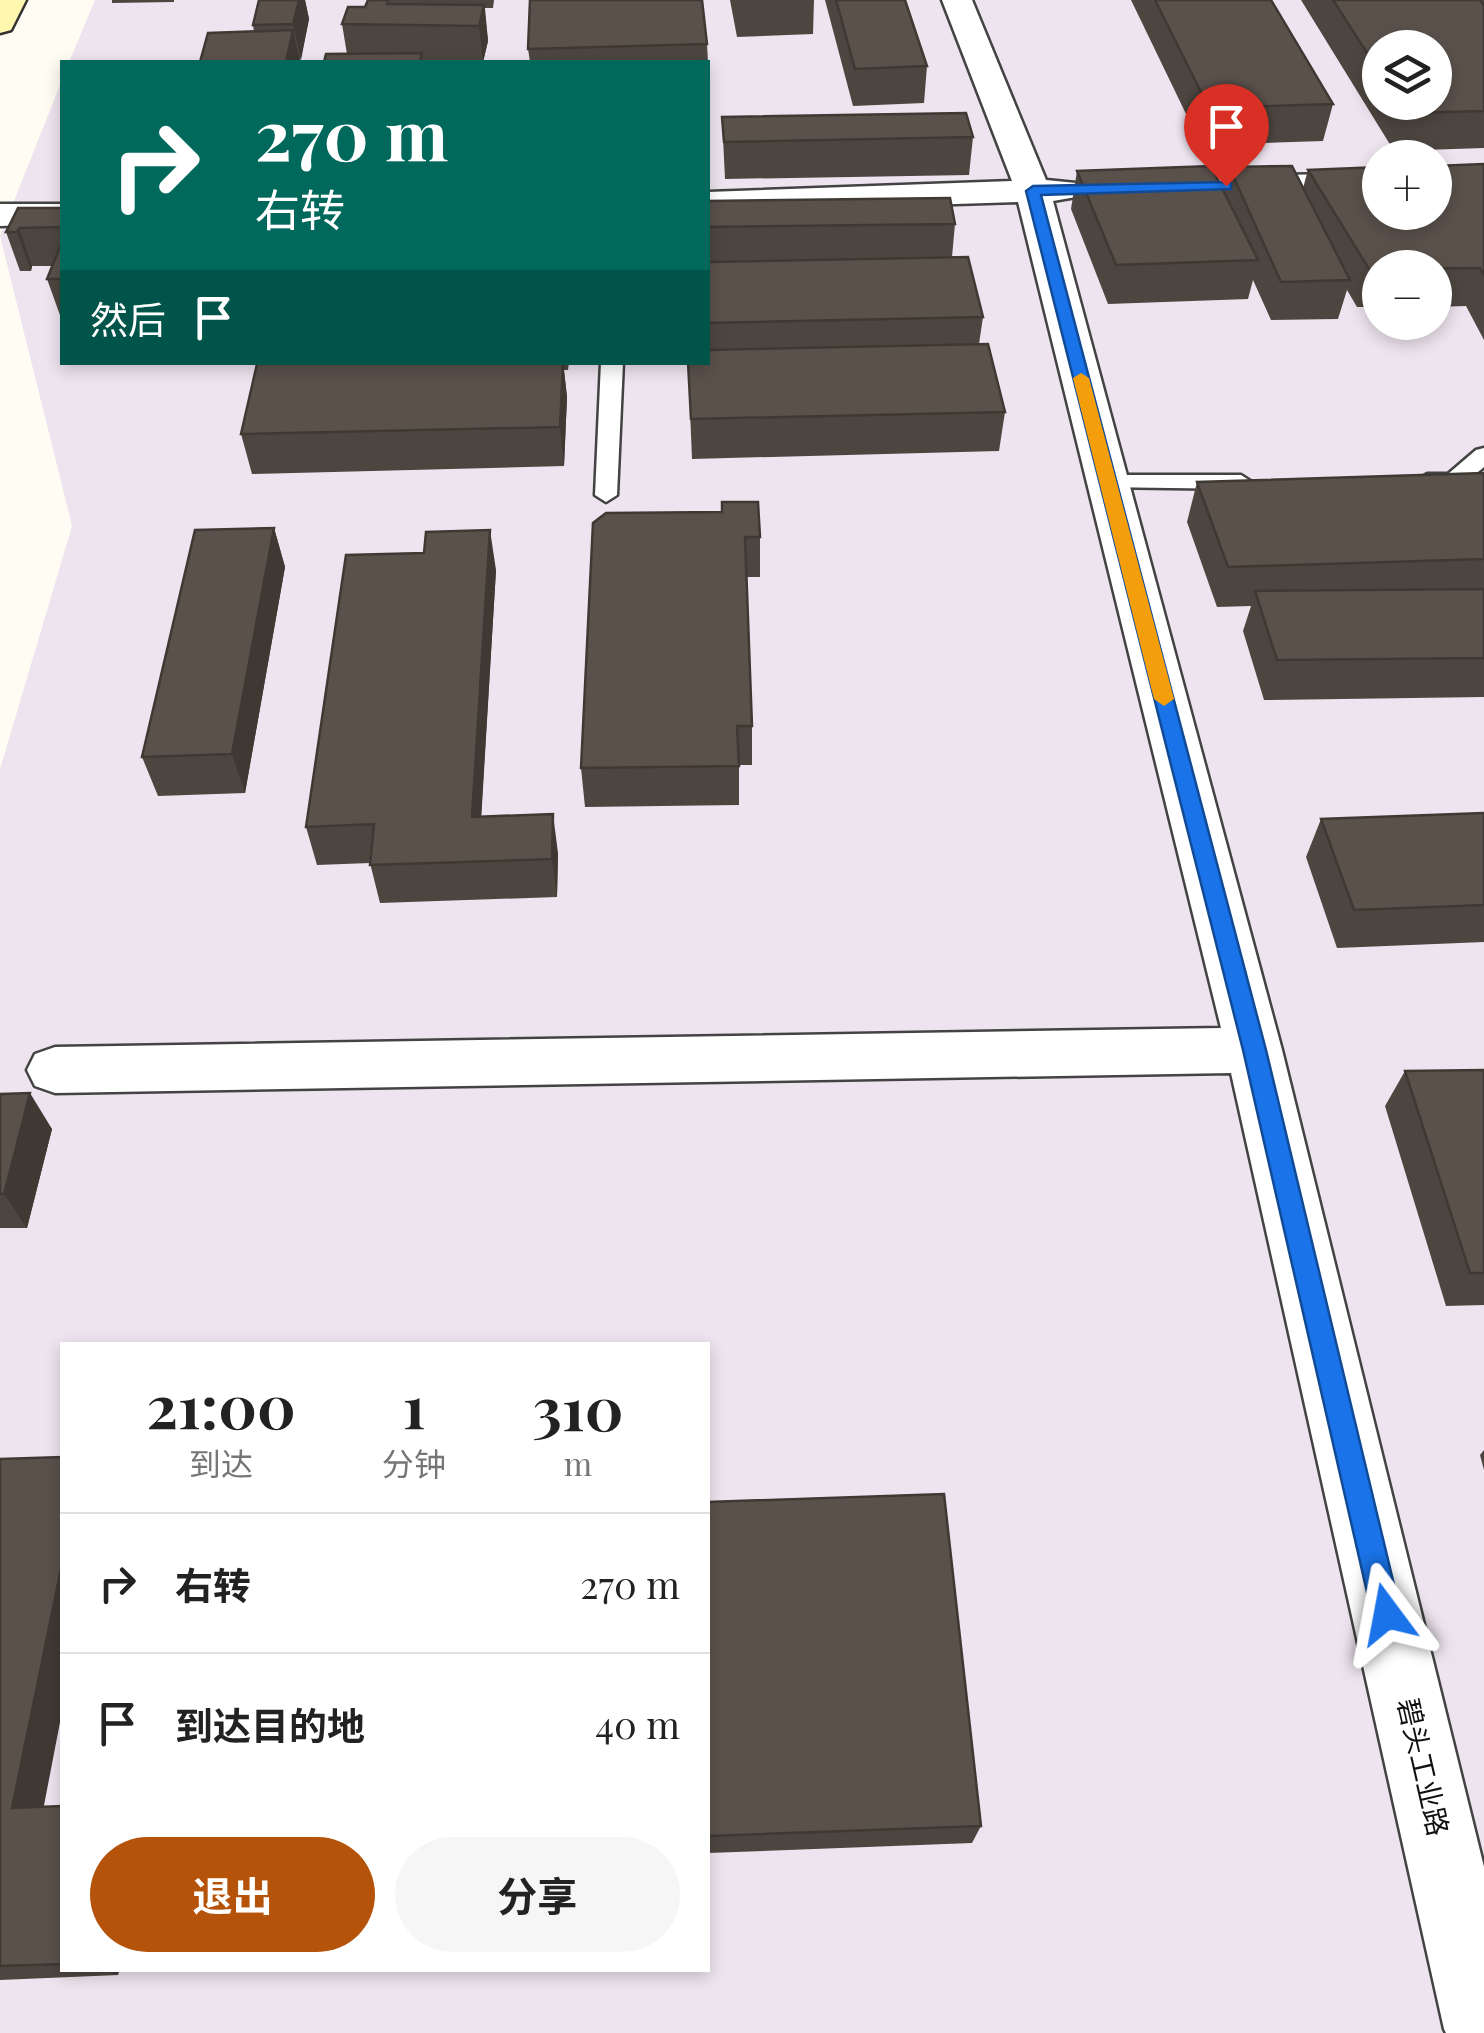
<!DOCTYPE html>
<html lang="zh">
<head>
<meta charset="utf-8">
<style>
	:root { --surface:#fff; --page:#f6f6f6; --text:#222; --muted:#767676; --line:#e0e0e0; --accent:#b45309 }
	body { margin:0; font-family:"Playfair Display","Noto Sans SC",serif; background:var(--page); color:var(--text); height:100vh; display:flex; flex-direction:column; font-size:38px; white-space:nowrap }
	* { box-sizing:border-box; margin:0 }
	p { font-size:32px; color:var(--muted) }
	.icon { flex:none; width:55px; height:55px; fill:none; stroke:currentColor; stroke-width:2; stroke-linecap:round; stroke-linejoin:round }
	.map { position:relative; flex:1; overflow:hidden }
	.panel { position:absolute; left:60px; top:1342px; width:650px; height:630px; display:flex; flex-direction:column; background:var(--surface); border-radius:0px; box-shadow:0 5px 15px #0003 }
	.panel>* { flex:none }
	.hud { position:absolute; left:60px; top:60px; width:650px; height:305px; border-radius:0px; box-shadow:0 5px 15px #0003; background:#00695c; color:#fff; overflow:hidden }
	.fabs { position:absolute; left:1362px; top:30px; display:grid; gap:20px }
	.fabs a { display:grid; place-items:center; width:90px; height:90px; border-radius:50%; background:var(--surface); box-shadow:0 5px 15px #0003; font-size:50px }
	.pin { position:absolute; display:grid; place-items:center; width:85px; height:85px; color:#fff; margin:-102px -42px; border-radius:50% 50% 50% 0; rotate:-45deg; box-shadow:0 0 10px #0007 }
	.pin .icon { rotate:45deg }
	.me { position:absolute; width:110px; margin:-55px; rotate:347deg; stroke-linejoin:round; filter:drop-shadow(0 0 8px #0008) }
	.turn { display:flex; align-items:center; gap:35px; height:210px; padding:0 30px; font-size:45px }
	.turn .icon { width:130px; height:130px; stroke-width:2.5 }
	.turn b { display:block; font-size:70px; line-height:85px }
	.then { display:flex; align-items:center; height:95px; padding:0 30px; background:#0003; gap:20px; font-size:38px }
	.eta { display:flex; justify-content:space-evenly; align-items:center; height:170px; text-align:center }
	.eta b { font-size:60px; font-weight:700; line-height:70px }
	.button { display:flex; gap:20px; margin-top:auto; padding:20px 30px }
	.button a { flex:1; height:115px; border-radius:60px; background:var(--accent); color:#fff; font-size:40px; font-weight:700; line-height:115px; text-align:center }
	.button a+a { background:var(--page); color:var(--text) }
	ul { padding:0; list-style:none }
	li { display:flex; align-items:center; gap:30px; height:140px; padding:0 30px; border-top:2px solid var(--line) }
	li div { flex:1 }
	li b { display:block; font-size:38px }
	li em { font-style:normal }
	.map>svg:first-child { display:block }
	.industrial { fill:#eee4ef; fill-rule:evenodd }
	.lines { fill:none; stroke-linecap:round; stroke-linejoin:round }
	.service-casing { stroke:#434343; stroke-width:5 }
	.minor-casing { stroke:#434343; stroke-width:5 }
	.secondary-casing { stroke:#323232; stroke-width:5 }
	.service { fill:#fff; fill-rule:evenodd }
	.minor { fill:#fff; fill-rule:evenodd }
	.secondary { fill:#fff7ae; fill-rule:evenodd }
	.wall { fill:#4d4640; fill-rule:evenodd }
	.shaded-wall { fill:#3f3934 }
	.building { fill:#5a514b; stroke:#3f3934; stroke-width:2.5 }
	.route { fill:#1a73e8; stroke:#114b97; stroke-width:2.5 }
	.slow { fill:#f59e0b }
	.labels { text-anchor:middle; stroke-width:10; stroke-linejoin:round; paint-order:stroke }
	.street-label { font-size:28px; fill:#101010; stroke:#fff }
</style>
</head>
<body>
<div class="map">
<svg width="1484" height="2033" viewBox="0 0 1484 2033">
	<rect width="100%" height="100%" fill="#fffdf3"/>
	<!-- industrial -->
	<path class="industrial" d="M95 0H1484V2033H0V769L72 526 0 236 62 80V362H708V62H69ZM1380 48H1435V102H1380ZM1380 158H1435V212H1380ZM1380 268H1435V322H1380ZM62 1345H708V1970H62Z"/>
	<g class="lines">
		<defs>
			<path id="service" d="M601 362H623L617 495 606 502 595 495Z
				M1484 448V467C1466 483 1437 501 1416 481L1427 474H1448L1476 450Z
				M1108 475H1241L1252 482 1241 489 1100 487 1097 482 1100 477Z"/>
			<path id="minor" d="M942 0H972L1046 180 1076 183 1081 190 1076 197 1053 201 1282 1050 1484 1867V2033H1446L1444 2029 1231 1073 55 1093 35 1086 27 1070 35 1054 55 1047 1221 1028 1018 202 708 212V192L1012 181Z
				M1380 173V193L1145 198 1133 195 1128 188 1133 181 1145 178Z
				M0 204H62V224L0 226Z"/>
			<path id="secondary" d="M0 0H26L11 30 0 33Z"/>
		</defs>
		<!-- service casing -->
		<use href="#service" class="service-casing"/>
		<!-- minor casing -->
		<use href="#minor" class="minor-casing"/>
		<!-- secondary casing -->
		<use href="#secondary" class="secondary-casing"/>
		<!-- service -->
		<use href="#service" class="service"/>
		<!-- minor -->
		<use href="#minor" class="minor"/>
		<!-- secondary -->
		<use href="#secondary" class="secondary"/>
	</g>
	<!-- wall -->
	<path class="wall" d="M112 0H174V2L112 3Z
		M259 0H305L309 19 300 62H200L254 32 253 25Z
		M367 0H494L493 8H485L488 41 483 62H423L347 54 342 24 365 7Z
		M730 0H814L813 34 737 37Z
		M825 0H905L927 66 924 103 853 106Z
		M1131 0H1271L1333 104 1323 141 1201 145Z
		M1301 0H1484V148L1394 151ZM1380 48 1435 102H1380Z
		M707 44 708 62H530L528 49Z
		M722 117 973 137 969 175 725 179Z
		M1484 164V340L1466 306 1435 307V268H1380V307H1357L1347 290 1338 319 1271 320 1253 280 1248 299 1108 304 1071 209 1077 171 1223 191 1229 167 1303 188 1308 170Z
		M708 201 955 224 952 257 983 317 979 344 1005 412 999 451 692 459 688 362H708Z
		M62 208V318H61L47 279 53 266H32L31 271H20L6 232Z
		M271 362H569L568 370H564L567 397 564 466 252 474 241 434Z
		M1484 473V697L1264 700 1243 631 1251 606 1217 607 1187 522 1197 482Z
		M593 523 760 537V577H747L752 726V765H739V805L585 807 581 768Z
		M274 528 285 567 245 793 158 796 142 757Z
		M496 570 481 816 558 853 557 897 380 903 370 863 317 865 306 827Z
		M1484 813V942L1337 948 1306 857 1321 819Z
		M1484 1070V1305L1446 1306 1385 1106 1405 1071Z
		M0 1094 52 1129 27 1228H0Z
		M1484 1450V1470L1480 1455Z
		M0 1459 44 1807 62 1806V1970H119L118 1975 0 1980Z
		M708 1502 981 1826 972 1843 708 1853Z"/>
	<!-- shaded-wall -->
	<path class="shaded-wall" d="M299 0H305L309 19 301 60 293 24Z
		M484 5 488 41 483 62 479 26Z
		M293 30 300 62H286Z
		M19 228 32 266 31 271 17 232Z
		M563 362 567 397 564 466 560 427Z
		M274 528 285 567 245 793 232 754Z
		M490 530 496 570 479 855 472 817Z
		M553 814 558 853 557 897 552 859Z
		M30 1093 52 1129 27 1228 4 1194Z
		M62 1564V1712L40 1826 12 1808Z
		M107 1970H119L118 1975Z"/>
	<!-- building -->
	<path class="building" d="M259 0H299L293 24 253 25Z
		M368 0H388L387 4 484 5 479 26 342 24 348 7H365Z
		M530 0H702L707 44 528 49Z
		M836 0H905L927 66 855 69Z
		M1155 0H1271L1333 104 1209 108Z
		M1333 0H1480L1484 6V111L1406 113 1399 102H1435V48H1380V73Z
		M293 30 286 62H200L208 33Z
		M422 53 420 62H324L326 54Z
		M966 113 973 137 724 142 722 117Z
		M1484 164V275L1480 268 1369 269 1308 170 1380 167V212H1435V166Z
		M1211 166 1258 260 1116 265 1077 171Z
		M1292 166 1350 280 1281 282 1229 167Z
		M950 198 955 224 708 227V201Z
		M18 208H62V227L19 228 17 232H6Z
		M62 242V279H47Z
		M968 257 983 317 708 323V262Z
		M988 344 1005 412 691 419 688 362H708V350Z
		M332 362H563L560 427 241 434 257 364Z
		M1484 473V559L1228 567 1197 482Z
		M722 502H758L760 537H745L752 726H737L739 766 581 768 593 523 606 513 722 512Z
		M274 528 232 754 142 757 195 530Z
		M490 530 472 817 553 814 552 859 370 865 374 824 306 827 346 555 424 553 426 532Z
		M1484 589V658L1277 660 1255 591Z
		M1484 813V905L1354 910 1321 819Z
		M1484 1070V1273H1470L1405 1071Z
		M30 1093 4 1194H0V1094Z
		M62 1457V1564L12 1808 62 1806V1964L0 1966V1459Z
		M944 1494 981 1826 708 1836V1502Z"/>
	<!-- route -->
	<path class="route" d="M1226 182 1231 183V189L1041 195 1266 1050 1401 1614 1397 1625 1387 1629 1377 1625 1372 1614 1243 1050 1026 191 1033 186Z"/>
	<!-- slow -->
	<path class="slow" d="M1081 373 1089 378 1174 699 1164 706 1154 699 1073 378Z"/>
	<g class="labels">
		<!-- street labels -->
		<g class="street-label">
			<text transform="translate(1423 1767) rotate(77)" y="10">碧头工业路</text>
		</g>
	</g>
</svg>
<div class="fabs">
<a><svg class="icon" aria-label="layers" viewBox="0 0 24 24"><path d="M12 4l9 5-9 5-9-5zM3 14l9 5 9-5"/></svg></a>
<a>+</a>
<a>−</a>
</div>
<div class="pin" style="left:1226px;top:186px;background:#d93025"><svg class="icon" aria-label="arrive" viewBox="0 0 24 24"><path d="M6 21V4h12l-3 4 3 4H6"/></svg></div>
<svg class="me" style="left:1387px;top:1614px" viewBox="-20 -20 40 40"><path d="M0-17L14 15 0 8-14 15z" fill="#1a73e8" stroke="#fff" stroke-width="4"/></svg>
<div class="hud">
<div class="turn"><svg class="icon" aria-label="right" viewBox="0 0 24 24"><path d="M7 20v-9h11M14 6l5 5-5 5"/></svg><div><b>270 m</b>右转</div></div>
<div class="then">然后<svg class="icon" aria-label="arrive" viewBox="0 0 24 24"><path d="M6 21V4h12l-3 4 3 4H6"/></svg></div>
</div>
<section class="panel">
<div class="eta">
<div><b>21:00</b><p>到达</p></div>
<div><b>1</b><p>分钟</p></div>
<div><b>310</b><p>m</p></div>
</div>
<ul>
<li><svg class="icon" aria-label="right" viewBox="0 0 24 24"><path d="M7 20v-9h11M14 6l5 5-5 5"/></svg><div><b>右转</b></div><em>270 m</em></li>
<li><svg class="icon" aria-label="arrive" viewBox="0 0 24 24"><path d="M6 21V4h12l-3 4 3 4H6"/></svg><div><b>到达目的地</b></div><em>40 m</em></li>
</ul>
<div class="button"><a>退出</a><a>分享</a></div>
</section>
</div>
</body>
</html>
